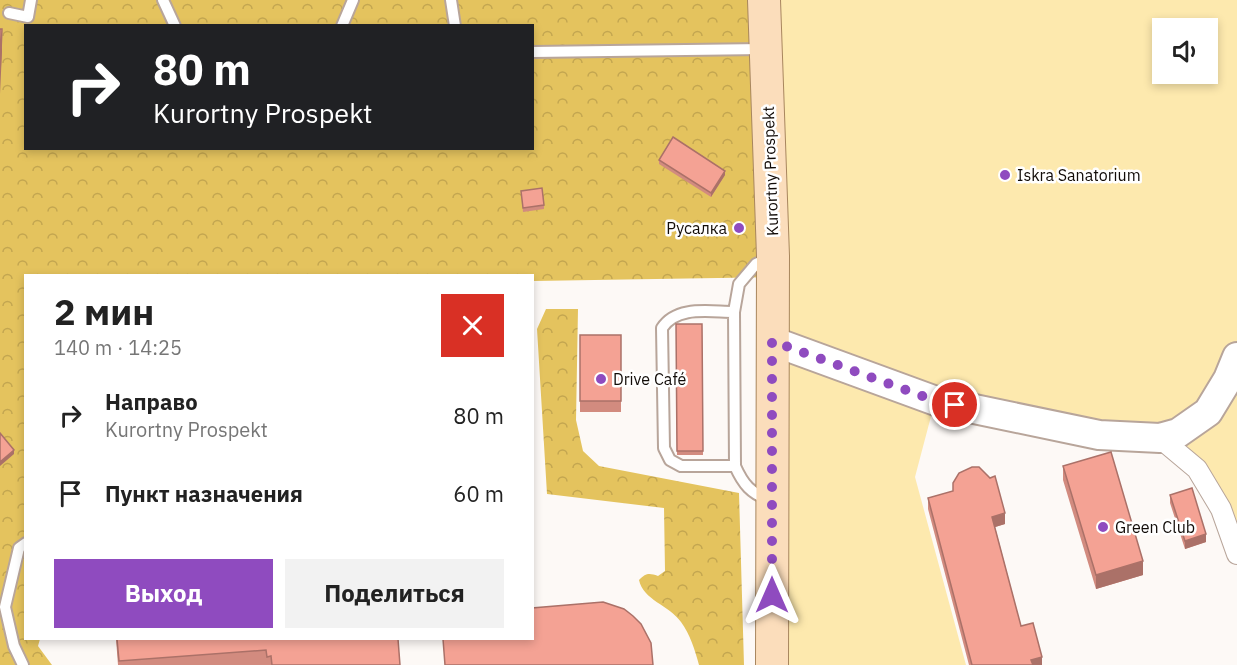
<!DOCTYPE html>
<html lang="ru">
<head>
<meta charset="utf-8">
<style>
	:root { --surface:#fff; --page:#f2f2f2; --text:#222; --muted:#767676; --accent:#8f4bbf }
	body { margin:0; font-family:"IBM Plex Sans",sans-serif; background:var(--page); color:var(--text); height:100vh; display:flex; flex-direction:column; font-size:22px; white-space:nowrap }
	* { box-sizing:border-box; margin:0 }
	p { font-size:20px; color:var(--muted) }
	.icon { flex:none; width:33px; height:33px; fill:none; stroke:currentColor; stroke-width:2; stroke-linecap:round; stroke-linejoin:round }
	.map { position:relative; flex:1; overflow:hidden }
	.panel { position:absolute; left:24px; top:274px; width:510px; height:366px; display:flex; flex-direction:column; background:var(--surface); border-radius:0px; box-shadow:0 3px 9px #0003 }
	.panel>* { flex:none }
	.top-card { position:absolute; left:24px; top:24px; width:510px; height:126px; border-radius:0px; box-shadow:0 3px 9px #0003; background:#202124; color:#fff; overflow:hidden }
	.controls { position:absolute; left:1152px; top:18px; display:grid; gap:12px }
	.controls a { display:grid; place-items:center; width:66px; height:66px; border-radius:0px; background:var(--surface); box-shadow:0 3px 9px #0003; font-size:30px }
	.pin { position:absolute; display:grid; place-items:center; width:51px; height:51px; color:#fff; margin:-26px; border:3px solid #fff; border-radius:50%; box-shadow:0 2px 6px #0007 }
	.me { position:absolute; width:66px; margin:-33px; rotate:0deg; stroke-linejoin:round; filter:drop-shadow(0 0 4px #0008) }
	.turn { display:flex; align-items:center; gap:21px; height:126px; padding:0 30px; font-size:27px }
	.turn .icon { width:78px; height:78px; stroke-width:2.5 }
	.turn b { display:block; font-size:42px; line-height:51px }
	.round { display:grid; place-items:center; flex:none; width:63px; height:63px; border-radius:0px; background:var(--page) }
	.head { display:flex; align-items:center; justify-content:space-between; height:102px; padding:0 30px }
	h1 { font-size:36px; font-weight:700; line-height:45px }
	.action { display:flex; gap:12px; margin-top:auto; padding:12px 30px }
	.action a { flex:1; height:69px; border-radius:0px; background:var(--accent); color:#fff; font-size:24px; font-weight:700; line-height:69px; text-align:center }
	.action a+a { background:var(--page); color:var(--text) }
	ul { padding:0; list-style:none }
	li { display:flex; align-items:center; gap:18px; height:78px; padding:0 30px }
	li div { flex:1 }
	li b { display:block; font-size:22px }
	li em { font-style:normal }
	.map>svg:first-child { display:block }
	.forest { fill:url(#forest-crowns); fill-rule:evenodd }
	.park { fill:#fde9ae; fill-rule:evenodd }
	.lines { fill:none; stroke-linecap:round; stroke-linejoin:round }
	.lane-casing { stroke:#b8a59a; stroke-width:14 }
	.street-casing { stroke:#b8a59a; stroke-width:22 }
	.secondary-casing { stroke:#b8a59a; stroke-width:32 }
	.primary-casing { stroke:#a8865e; stroke-width:34 }
	.lane { stroke:#fff; stroke-width:10 }
	.street { stroke:#fff; stroke-width:20 }
	.secondary { stroke:#fff; stroke-width:28 }
	.primary { stroke:#fbddbb; stroke-width:32 }
	.wall { fill:#d28b7f }
	.shaded-wall { fill:#ab7168 }
	.building { fill:#f4a294; stroke:#ab7168; stroke-width:1.5 }
	.route { stroke:#8f4bbf; stroke-width:10; stroke-dasharray:0 18 }
	.poi-dot { fill:#8f4bbf; stroke:#fff; stroke-width:2 }
	.labels { text-anchor:middle; stroke-width:5; stroke-linejoin:round; paint-order:stroke }
	.street-label { font-size:16px; fill:#120c08; stroke:#fff }
	.poi-label { font-size:16px; fill:#120c08; stroke:#fff; text-anchor:start }
</style>
</head>
<body>
<div class="map">
<svg width="1237" height="665" viewBox="0 0 1237 665">
	<defs>
		<pattern id="forest-crowns" width="20" height="18" patternUnits="userSpaceOnUse" patternTransform="scale(1.5)"><rect width="20" height="18" fill="#e4c35e"/><path d="M2 6a3 3 0 1 1 6 0M12 15a3 3 0 1 1 6 0" fill="none" stroke="#c3a650"/></pattern>
	</defs>
	<rect width="100%" height="100%" fill="#fdf9f6"/>
	<!-- forest -->
	<path class="forest" d="M0 0H1237L1201 469 777 277 533 281 532 276H26V639H40L38 646 52 665H0ZM26 26H532V148H26ZM1162 28H1208V74H1162Z
		M546 309H578L576 420 583 451 599 466 739 493 744 665H699C695 650 690 634 681 622 669 605 643 600 639 580 646 573 649 573 658 576L665 571 664 508 547 494 537 329Z"/>
	<!-- park -->
	<path class="park" d="M767 0H1237V548L1166 439 934 405 915 477 966 665H776ZM1162 28H1208V74H1162Z"/>
	<g class="lines">
		<defs>
			<path id="lane" d="M163 0 175 26
				M451 0 455 26
				M9 13 28 17 31 0
				M342 26 353 0
				M532 52 763 49
				M770 257 756 264 739 284 734 312 735 466C743 484 751 494 770 500
				M734 312C710 312 677 305 662 328L664 448 670 460 681 466H735
				M23 665 14 646 5 607 19 548 26 543"/>
			<path id="street" d="M1160 438 1197 469 1221 509 1237 554"/>
			<path id="secondary" d="M772 341 936 401 1099 435 1160 438 1178 433 1208 412 1228 379 1237 357"/>
			<path id="primary" d="M764 0 773 256 772 665"/>
		</defs>
		<!-- lane casing -->
		<use href="#lane" class="lane-casing"/>
		<!-- street casing -->
		<use href="#street" class="street-casing"/>
		<!-- secondary casing -->
		<use href="#secondary" class="secondary-casing"/>
		<!-- primary casing -->
		<use href="#primary" class="primary-casing"/>
		<!-- lane -->
		<use href="#lane" class="lane"/>
		<!-- street -->
		<use href="#street" class="street"/>
		<!-- secondary -->
		<use href="#secondary" class="secondary"/>
		<!-- primary -->
		<use href="#primary" class="primary"/>
	</g>
	<!-- wall -->
	<path class="wall" d="M659 160 725 175 711 197 659 164Z
		M521 191 544 205V209L523 212Z
		M676 324H702L703 455H677Z
		M580 335H621V412H580Z
		M1063 466 1143 575 1096 589 1063 480Z
		M953 483 1005 524 995 527 1021 626 1042 665H969L928 509V498L953 491Z
		M1170 495 1206 542 1185 549 1170 503Z
		M116 639H398L400 665H118Z"/>
	<!-- shaded-wall -->
	<path class="shaded-wall" d="M2 29V51L0 94V72Z
		M725 171V175L711 197V193Z
		M14 450V454L0 466V462Z
		M1005 513V524L992 528V517Z
		M1206 534V542L1185 549V541Z
		M1143 561V575L1096 589V575Z
		M1042 657V665H1031V660Z"/>
	<!-- building -->
	<path class="building" d="M0 29H2L0 72Z
		M673 137 725 171 711 193 659 160Z
		M542 188 544 205 523 208 521 191Z
		M676 324H702L703 451H677Z
		M580 335H621V401H580Z
		M0 433 14 450 0 462Z
		M1111 452 1143 561 1096 575 1063 466Z
		M972 467H979L990 478 995 476 1005 513 992 517 1021 626 1033 623 1042 657 1031 660 1033 665H972L928 498 953 491V483L959 473Z
		M1192 488 1206 534 1185 541 1170 495Z
		M603 602 624 609 633 616 641 624 651 643 653 665H445L443 639H532V608Z
		M117 639H398L400 665H272L271 656 267 657 266 650 119 661Z"/>
	<g class="lines">
		<!-- route -->
		<path class="route" d="M772 595V341L936 401 955 405"/>
	</g>
	<!-- markers -->
	<g class="poi-dot">
		<circle cx="1005" cy="175" r="6"/>
		<circle cx="739" cy="228" r="6"/>
		<circle cx="601" cy="379" r="6"/>
		<circle cx="1103" cy="527" r="6"/>
	</g>
	<g class="labels">
		<!-- street labels -->
		<g class="street-label">
			<text transform="translate(770 171) rotate(-92)" y="6">Kurortny Prospekt</text>
		</g>
		<!-- poi labels -->
		<g class="poi-label">
			<text x="1017" y="181">Iskra Sanatorium</text>
			<text x="727" y="234" text-anchor="end">Русалка</text>
			<text x="613" y="385">Drive Café</text>
			<text x="1115" y="533">Green Club</text>
		</g>
	</g>
</svg>
<div class="controls">
<a><svg class="icon" aria-label="sound" viewBox="0 0 24 24"><path d="M4 9h4l5-4v14l-5-4H4zM17 9q2 3 0 6"/></svg></a>
</div>
<div class="pin" style="left:955px;top:405px;background:#d93025"><svg class="icon" aria-label="arrive" viewBox="0 0 24 24"><path d="M6 21V4h12l-3 4 3 4H6"/></svg></div>
<svg class="me" style="left:772px;top:595px" viewBox="-20 -20 40 40"><path d="M0-17L14 15 0 8-14 15z" fill="#8f4bbf" stroke="#fff" stroke-width="4"/></svg>
<div class="top-card">
<div class="turn"><svg class="icon" aria-label="right" viewBox="0 0 24 24"><path d="M7 20v-9h11M14 6l5 5-5 5"/></svg><div><b>80 m</b>Kurortny Prospekt</div></div>
</div>
<section class="panel">
<div class="head"><div><h1>2 мин</h1><p>140 m · 14:25</p></div><a class="round" style="background:#d93025;color:#fff"><svg class="icon" aria-label="close" viewBox="0 0 24 24"><path d="M6 6l12 12M18 6L6 18"/></svg></a></div>
<ul>
<li><svg class="icon" aria-label="right" viewBox="0 0 24 24"><path d="M7 20v-9h11M14 6l5 5-5 5"/></svg><div><b>Направо</b><p>Kurortny Prospekt</p></div><em>80 m</em></li>
<li><svg class="icon" aria-label="arrive" viewBox="0 0 24 24"><path d="M6 21V4h12l-3 4 3 4H6"/></svg><div><b>Пункт назначения</b></div><em>60 m</em></li>
</ul>
<div class="action"><a>Выход</a><a>Поделиться</a></div>
</section>
</div>
</body>
</html>
